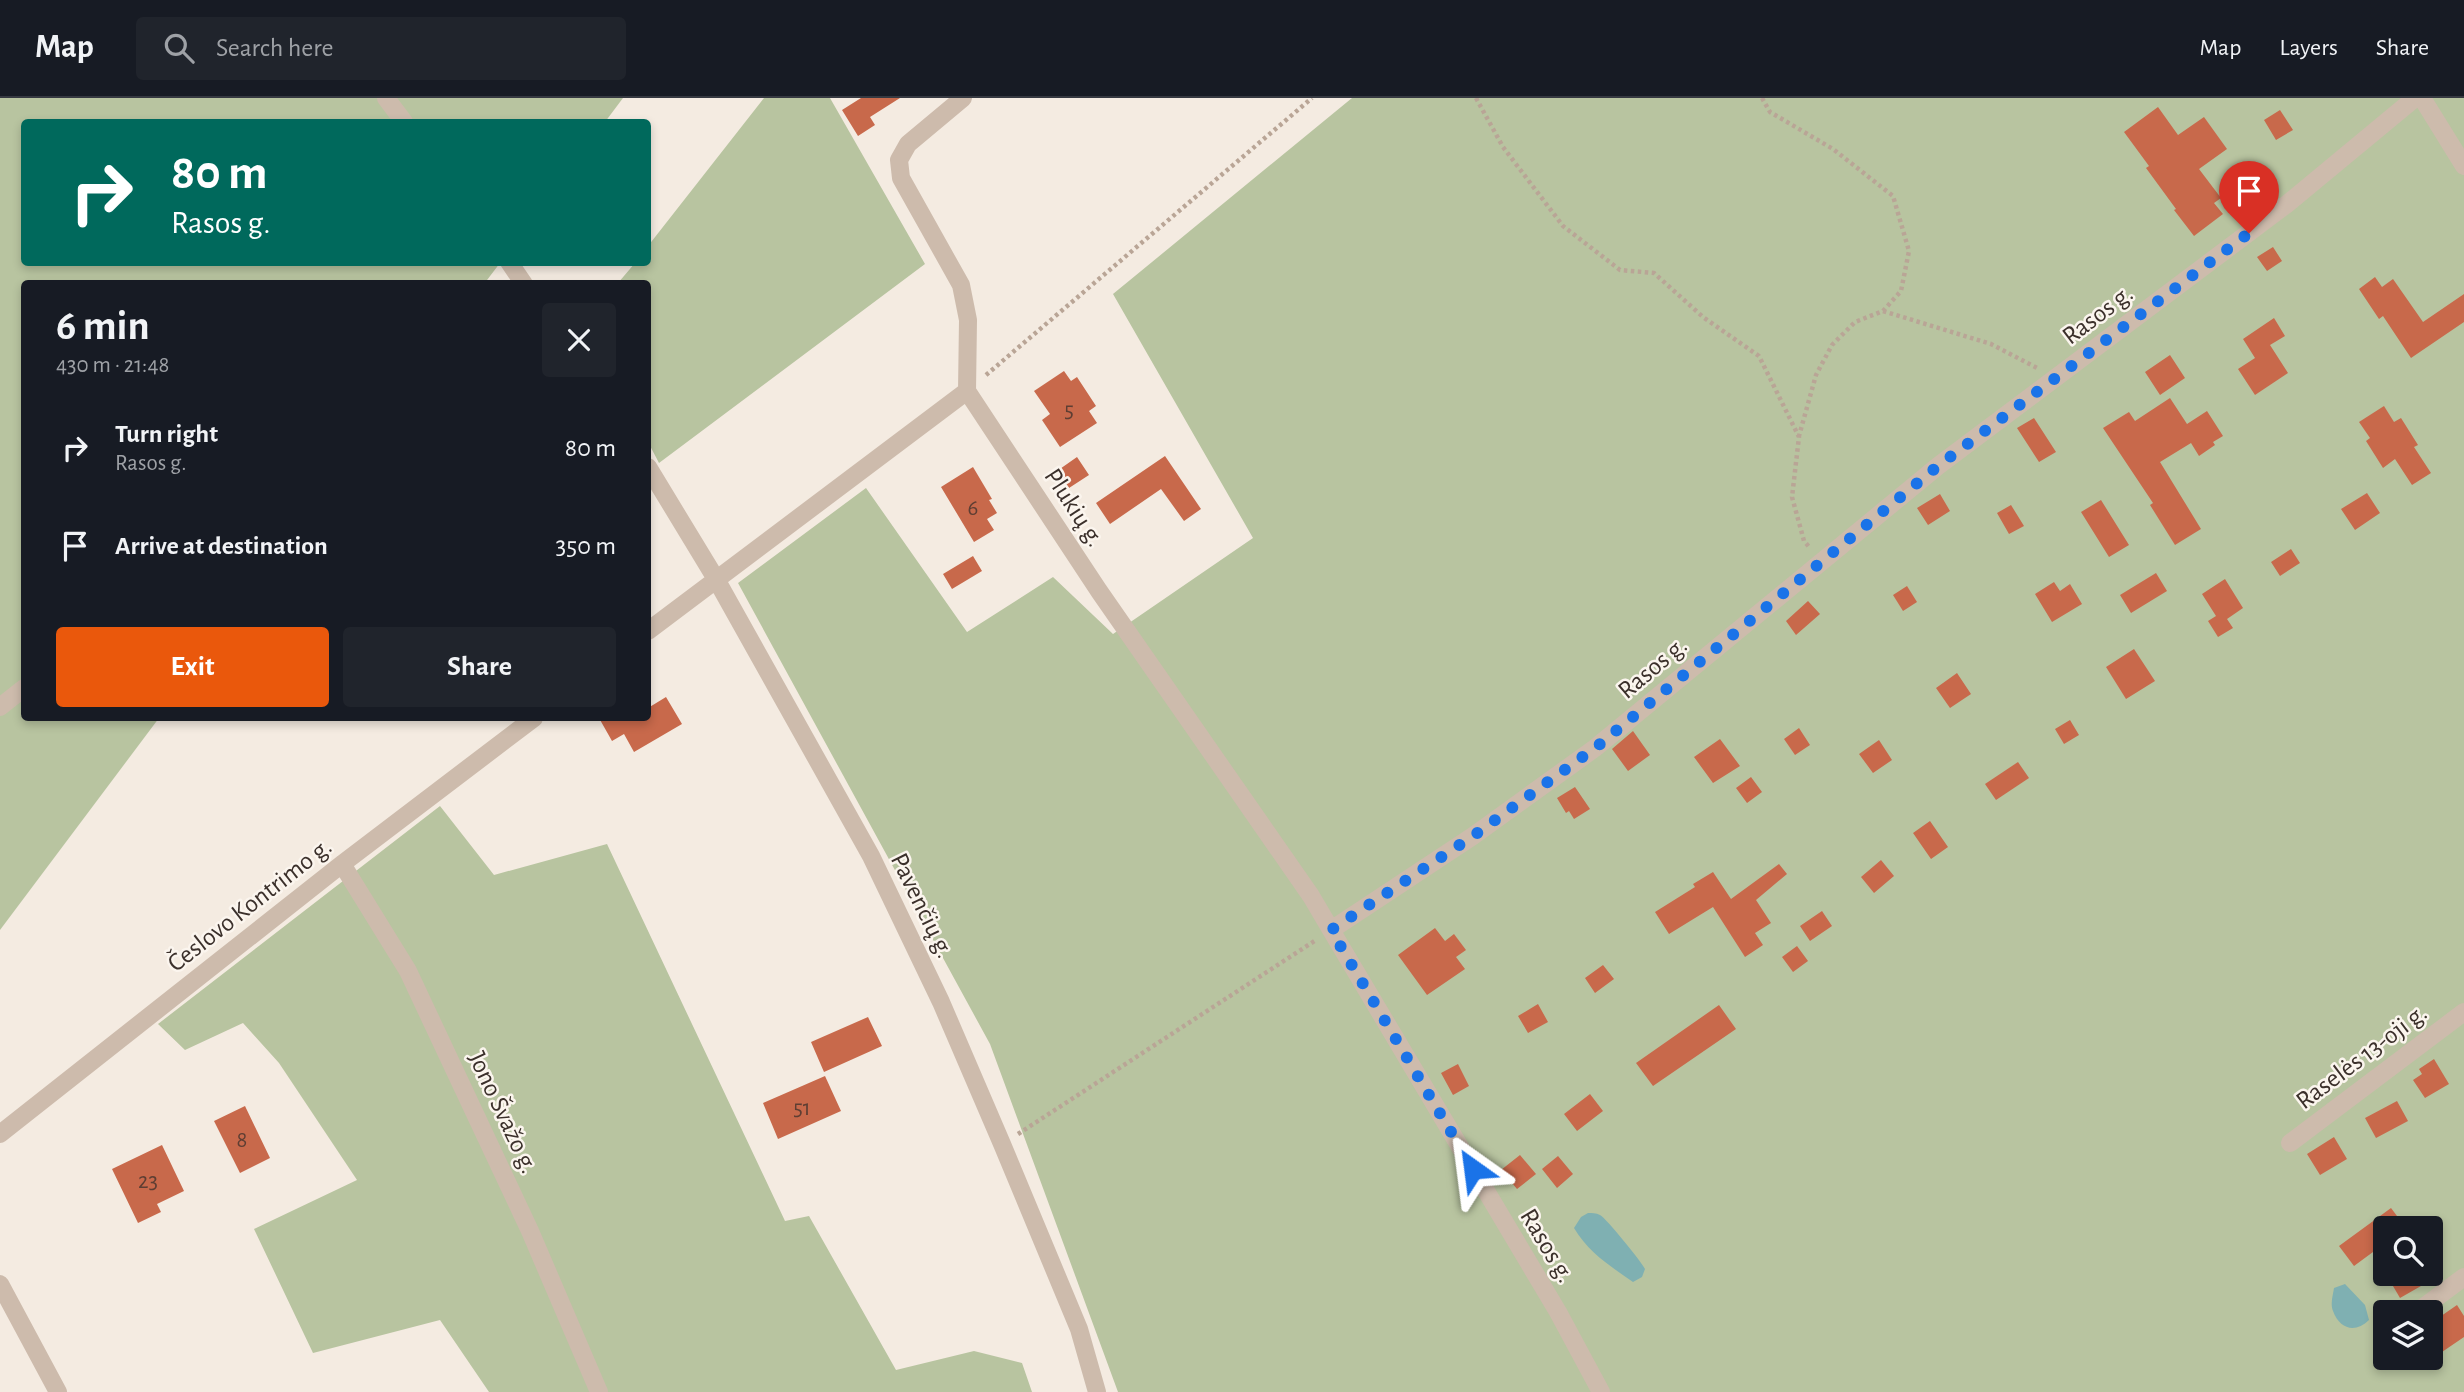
<!DOCTYPE html>
<html lang="en">
<head>
<meta charset="utf-8">
<style>
	:root { --surface:#171b24; --page:#20242c; --text:#f1f3f6; --muted:#9ea1a6; --line:#363941; --accent:#ea580c }
	body { margin:0; font-family:"Alegreya Sans",sans-serif; background:var(--page); color:var(--text); height:100vh; display:flex; flex-direction:column; font-size:26px; white-space:nowrap }
	* { box-sizing:border-box; margin:0 }
	p { font-size:23px; color:var(--muted) }
	.icon { flex:none; width:38px; height:38px; fill:none; stroke:currentColor; stroke-width:2; stroke-linecap:round; stroke-linejoin:round }
	.map { position:relative; flex:1; overflow:hidden }
	.drawer { position:absolute; left:21px; top:182px; width:630px; height:441px; display:flex; flex-direction:column; background:var(--surface); border-radius:7px; box-shadow:0 4px 10px #0003 }
	.drawer>* { flex:none }
	.guide { position:absolute; left:21px; top:21px; width:630px; height:147px; border-radius:7px; box-shadow:0 4px 10px #0003; background:#00695c; color:#fff; overflow:hidden }
	.tools { position:absolute; left:2373px; top:1118px; display:grid; gap:14px }
	.tools a { display:grid; place-items:center; width:70px; height:70px; border-radius:7px; background:var(--surface); box-shadow:0 4px 10px #0003; font-size:35px }
	.pin { position:absolute; display:grid; place-items:center; width:60px; height:60px; color:#fff; margin:-72px -30px; border-radius:50% 50% 50% 0; rotate:-45deg; box-shadow:0 0 7px #0007 }
	.pin .icon { rotate:45deg }
	.me { position:absolute; width:77px; margin:-38px; rotate:329deg; stroke-linejoin:round; filter:drop-shadow(0 0 5px #0008) }
	.turn { display:flex; align-items:center; gap:24px; height:147px; padding:0 35px; font-size:32px }
	.turn .icon { width:91px; height:91px; stroke-width:2.5 }
	.turn b { display:block; font-size:49px; line-height:60px }
	.round { display:grid; place-items:center; flex:none; width:74px; height:74px; border-radius:7px; background:var(--page) }
	.overview { display:flex; align-items:center; justify-content:space-between; height:119px; padding:0 35px }
	h1 { font-size:42px; font-weight:700; line-height:52px }
	.cta { display:flex; gap:14px; margin-top:auto; padding:14px 35px }
	.cta a { flex:1; height:80px; border-radius:7px; background:var(--accent); color:#fff; font-size:28px; font-weight:700; line-height:80px; text-align:center }
	.cta a+a { background:var(--page); color:var(--text) }
	ul { padding:0; list-style:none }
	li { display:flex; align-items:center; gap:21px; height:98px; padding:0 35px }
	li div { flex:1 }
	li b { display:block; font-size:26px }
	li em { font-style:normal }
	header { display:flex; align-items:center; gap:42px; box-sizing:border-box; height:98px; padding:0 35px; background:var(--surface); border-bottom:2px solid var(--line) }
	header strong { font-size:33px }
	nav { display:flex; gap:38px; margin-inline-start:auto; font-size:24px }
	.search { width:490px; height:63px; background:var(--page); display:flex; align-items:center; gap:18px; box-sizing:border-box; padding:0 24px; border-radius:7px; color:var(--muted); font-size:26px }
	.map>svg:first-child { display:block }
	.green { fill:#b8c4a0; fill-rule:evenodd }
	.water { fill:#7fb0b2 }
	.building { fill:#c8694b }
	.lines { fill:none; stroke-linecap:round; stroke-linejoin:round }
	.path { stroke:#b9a596; stroke-width:4.5; stroke-dasharray:3.5 3.5; stroke-linecap:butt }
	.street { stroke:#cdbbac; stroke-width:18 }
	.route { stroke:#1a73e8; stroke-width:12; stroke-dasharray:0 21.6 }
	.labels { text-anchor:middle; stroke-width:5; stroke-linejoin:round; paint-order:stroke }
	.number-label { font-size:23px; fill:#5e3e33 }
	.street-label { font-size:26px; fill:#3b302b; stroke:#fbf5ee }
</style>
</head>
<body>
<header>
<strong>Map</strong>
<div class="search"><svg class="icon" aria-label="search" viewBox="0 0 24 24"><circle cx="10" cy="10" r="6"/><path d="M15 15l6 6"/></svg>Search here</div>
<nav><a>Map</a><a>Layers</a><a>Share</a></nav>
</header>
<div class="map">
<svg width="2464" height="1294" viewBox="0 0 2464 1294">
	<rect width="100%" height="100%" fill="#f4ebe1"/>
	<!-- green -->
	<path class="green" d="M0 0H623L605 24H24V164L500 165 484 186H24V620H159L0 832Z
		M764 0H830L925 166 659 365 648 344V186L618 185 635 165 648 164V148Z
		M1352 0H2464V1294H1118L990 946 738 485 866 390 967 534 1053 479 1113 536 1253 440 1113 196ZM2385 1130H2431V1176H2385ZM2385 1214H2431V1260H2385Z
		M440 708 494 777 607 746 785 1123 809 1118 896 1272 974 1253 1022 1265 1032 1294H489L440 1222 313 1255 254 1131 357 1082 279 965 243 925 185 952 158 926Z"/>
	<!-- water -->
	<path class="water" d="M1588 1115C1592 1115 1596 1115 1600 1117 1606 1120 1641 1163 1645 1171L1642 1179 1633 1184C1610 1168 1588 1154 1574 1130L1581 1119Z
		M2345 1186 2365 1207 2369 1222C2356 1235 2340 1232 2333 1213 2330 1206 2333 1197 2334 1190Z"/>
	<!-- building -->
	<path class="building" d="M861 0H900L870 19 875 27 858 38 842 12Z
		M2158 9 2178 37 2204 19 2227 51 2199 71 2221 100 2214 105 2223 116 2194 138 2174 112 2176 111 2146 70 2149 68 2124 34Z
		M2280 12 2293 32 2276 42 2264 22Z
		M2273 149 2282 163 2267 173 2257 159Z
		M2375 179 2382 189 2393 181 2423 224 2464 196V224L2411 260 2383 218 2379 221 2359 191Z
		M2274 220 2285 238 2270 247 2288 275 2255 297 2238 271 2255 260 2243 241Z
		M2170 257 2185 280 2160 297 2145 274Z
		M1064 273 1071 283 1077 279 1096 308 1089 313 1097 325 1060 349 1042 322 1050 316 1034 293Z
		M2170 300 2187 326 2207 313 2223 338 2213 344 2215 347 2199 358 2191 345 2160 364 2201 431 2175 447 2150 407 2153 405 2103 330 2129 314 2135 323Z
		M2384 308 2394 324 2401 320 2418 347 2414 349 2431 375 2412 387 2395 361 2383 370 2366 343 2370 340 2359 324Z
		M2034 320 2056 354 2039 364 2017 330Z
		M1165 358 1201 411 1184 423 1161 391 1110 426 1096 405Z
		M1077 359 1089 377 1069 390 1057 373Z
		M973 369 992 401 989 402 997 415 987 421 994 432 974 444 941 389Z
		M2367 395 2380 415 2355 432 2341 411Z
		M1940 396 1950 413 1928 427 1917 410Z
		M2101 402 2129 447 2109 459 2081 414Z
		M2011 407 2024 428 2009 436 1997 415Z
		M2291 451 2300 465 2280 478 2271 464Z
		M973 458 982 473 952 491 943 476Z
		M2156 475 2167 493 2131 515 2120 497Z
		M2225 481 2243 510 2227 521 2233 530 2218 539 2208 523 2216 518 2202 496Z
		M2054 484 2060 493 2070 486 2082 506 2052 524 2035 496Z
		M1907 488 1917 504 1903 513 1893 497Z
		M1808 503 1820 516 1796 537 1786 523Z
		M2134 551 2155 583 2126 601 2106 569Z
		M1957 575 1971 596 1950 610 1936 590Z
		M666 599 682 626 634 654 624 636 612 643 599 620H648V610Z
		M2070 622 2079 637 2064 646 2055 631Z
		M1799 630 1810 647 1795 657 1784 641Z
		M1633 633 1650 657 1628 673 1612 651Z
		M1720 641 1740 668 1713 685 1694 659Z
		M1879 642 1892 662 1873 675 1859 656Z
		M2018 664 2029 680 1996 702 1985 686Z
		M1751 679 1762 694 1747 705 1736 690Z
		M1575 689 1590 711 1574 721 1569 713 1566 715 1557 700Z
		M1930 723 1948 749 1931 761 1913 735Z
		M1881 762 1894 778 1874 795 1861 779Z
		M1779 766 1787 776 1756 802 1771 825 1755 835 1763 847 1745 859 1713 809 1669 836 1655 814 1695 789 1693 786 1713 774 1731 801Z
		M1822 813 1832 828 1810 843 1800 828Z
		M1435 830 1445 843 1454 836 1466 852 1456 859 1465 871 1427 897 1398 857Z
		M1797 848 1808 863 1793 874 1782 859Z
		M1603 867 1614 881 1595 895 1585 880Z
		M1538 906 1548 924 1528 935 1518 918Z
		M1719 907 1736 931 1653 988 1636 965Z
		M868 919 882 948 824 974 811 944Z
		M2434 961 2449 986 2425 1000 2413 982 2422 976 2419 971Z
		M1458 966 1469 988 1453 997 1441 975Z
		M825 978 841 1013 778 1041 763 1005Z
		M1590 996 1603 1013 1577 1033 1564 1016Z
		M2397 1003 2408 1023 2376 1040 2365 1020Z
		M245 1008 270 1060 240 1075 214 1023Z
		M2334 1039 2347 1061 2320 1077 2307 1056Z
		M162 1047 184 1093 157 1106 161 1114 138 1125 112 1071Z
		M1520 1057 1536 1076 1517 1091 1501 1072Z
		M1558 1058 1573 1076 1557 1090 1542 1071Z
		M2391 1110 2406 1130H2385V1175L2373 1154 2354 1168 2339 1148Z
		M2386 1176H2413L2421 1188 2400 1200Z
		M2457 1207 2464 1218V1239L2442 1254 2431 1237V1225Z"/>
	<g class="lines">
		<!-- path -->
		<path class="path" d="M1476 0 1503 49 1563 128 1620 172 1654 175 1703 219 1759 258 1799 339 1792 399 1804 443 1810 450
			M1762 0 1770 14 1833 51 1893 98 1909 153 1901 193 1883 213 1855 224 1832 247 1816 277 1799 338
			M1883 213 1991 246 2039 271
			M986 277 1312 0
			M1018 1036 1316 842"/>
		<!-- street -->
		<path class="street" d="M386 0 404 24
			M963 0 908 46 899 62 901 80 961 187 968 222 967 293 1099 493 1311 798 1331 832
			M2422 0 2464 68
			M509 164 524 186
			M648 369 716 481 871 758 941 904 1002 1046 1079 1231 1097 1294
			M648 533 967 293
			M0 609 24 590
			M342 766 408 873 530 1133 599 1294
			M0 1036 342 766 534 620
			M2290 1045 2464 914
			M0 1186 58 1294
			M2417 1214 2464 1179
			M1601 1294 1558 1214 1331 832 1473 738 1595 650 1938 368 2287 106 2415 0"/>
	</g>
	<g class="lines">
		<!-- route -->
		<path class="route" d="M1473 1071 1331 832 1473 738 1595 650 1938 368 2249 135"/>
	</g>
	<g class="labels">
		<!-- number labels -->
		<g class="number-label">
			<text x="1069" y="319">5</text>
			<text x="973" y="417">6</text>
			<text x="802" y="1017">51</text>
			<text x="242" y="1049">8</text>
			<text x="148" y="1090">23</text>
		</g>
		<!-- street labels -->
		<g class="street-label">
			<text transform="translate(2097 216) rotate(-37)" y="9">Rasos g.</text>
			<text transform="translate(1075 409) rotate(57)" y="9">Plukių g.</text>
			<text transform="translate(1652 569) rotate(-40)" y="9">Rasos g.</text>
			<text transform="translate(249 806) rotate(-38)" y="9">Česlovo Kontrimo g.</text>
			<text transform="translate(923 807) rotate(64)" y="9">Pavenčių g.</text>
			<text transform="translate(2361 958) rotate(-37)" y="9">Raselės 13-oji g.</text>
			<text transform="translate(504 1014) rotate(65)" y="9">Jono Švažo g.</text>
			<text transform="translate(1548 1147) rotate(59)" y="9">Rasos g.</text>
		</g>
	</g>
</svg>
<div class="tools">
<a><svg class="icon" aria-label="search" viewBox="0 0 24 24"><circle cx="10" cy="10" r="6"/><path d="M15 15l6 6"/></svg></a>
<a><svg class="icon" aria-label="layers" viewBox="0 0 24 24"><path d="M12 4l9 5-9 5-9-5zM3 14l9 5 9-5"/></svg></a>
</div>
<div class="pin" style="left:2249px;top:135px;background:#d93025"><svg class="icon" aria-label="arrive" viewBox="0 0 24 24"><path d="M6 21V4h12l-3 4 3 4H6"/></svg></div>
<svg class="me" style="left:1473px;top:1071px" viewBox="-20 -20 40 40"><path d="M0-17L14 15 0 8-14 15z" fill="#1a73e8" stroke="#fff" stroke-width="4"/></svg>
<div class="guide">
<div class="turn"><svg class="icon" aria-label="right" viewBox="0 0 24 24"><path d="M7 20v-9h11M14 6l5 5-5 5"/></svg><div><b>80 m</b>Rasos g.</div></div>
</div>
<section class="drawer">
<div class="overview"><div><h1>6 min</h1><p>430 m · 21:48</p></div><a class="round"><svg class="icon" aria-label="close" viewBox="0 0 24 24"><path d="M6 6l12 12M18 6L6 18"/></svg></a></div>
<ul>
<li><svg class="icon" aria-label="right" viewBox="0 0 24 24"><path d="M7 20v-9h11M14 6l5 5-5 5"/></svg><div><b>Turn right</b><p>Rasos g.</p></div><em>80 m</em></li>
<li><svg class="icon" aria-label="arrive" viewBox="0 0 24 24"><path d="M6 21V4h12l-3 4 3 4H6"/></svg><div><b>Arrive at destination</b></div><em>350 m</em></li>
</ul>
<div class="cta"><a>Exit</a><a>Share</a></div>
</section>
</div>
</body>
</html>
